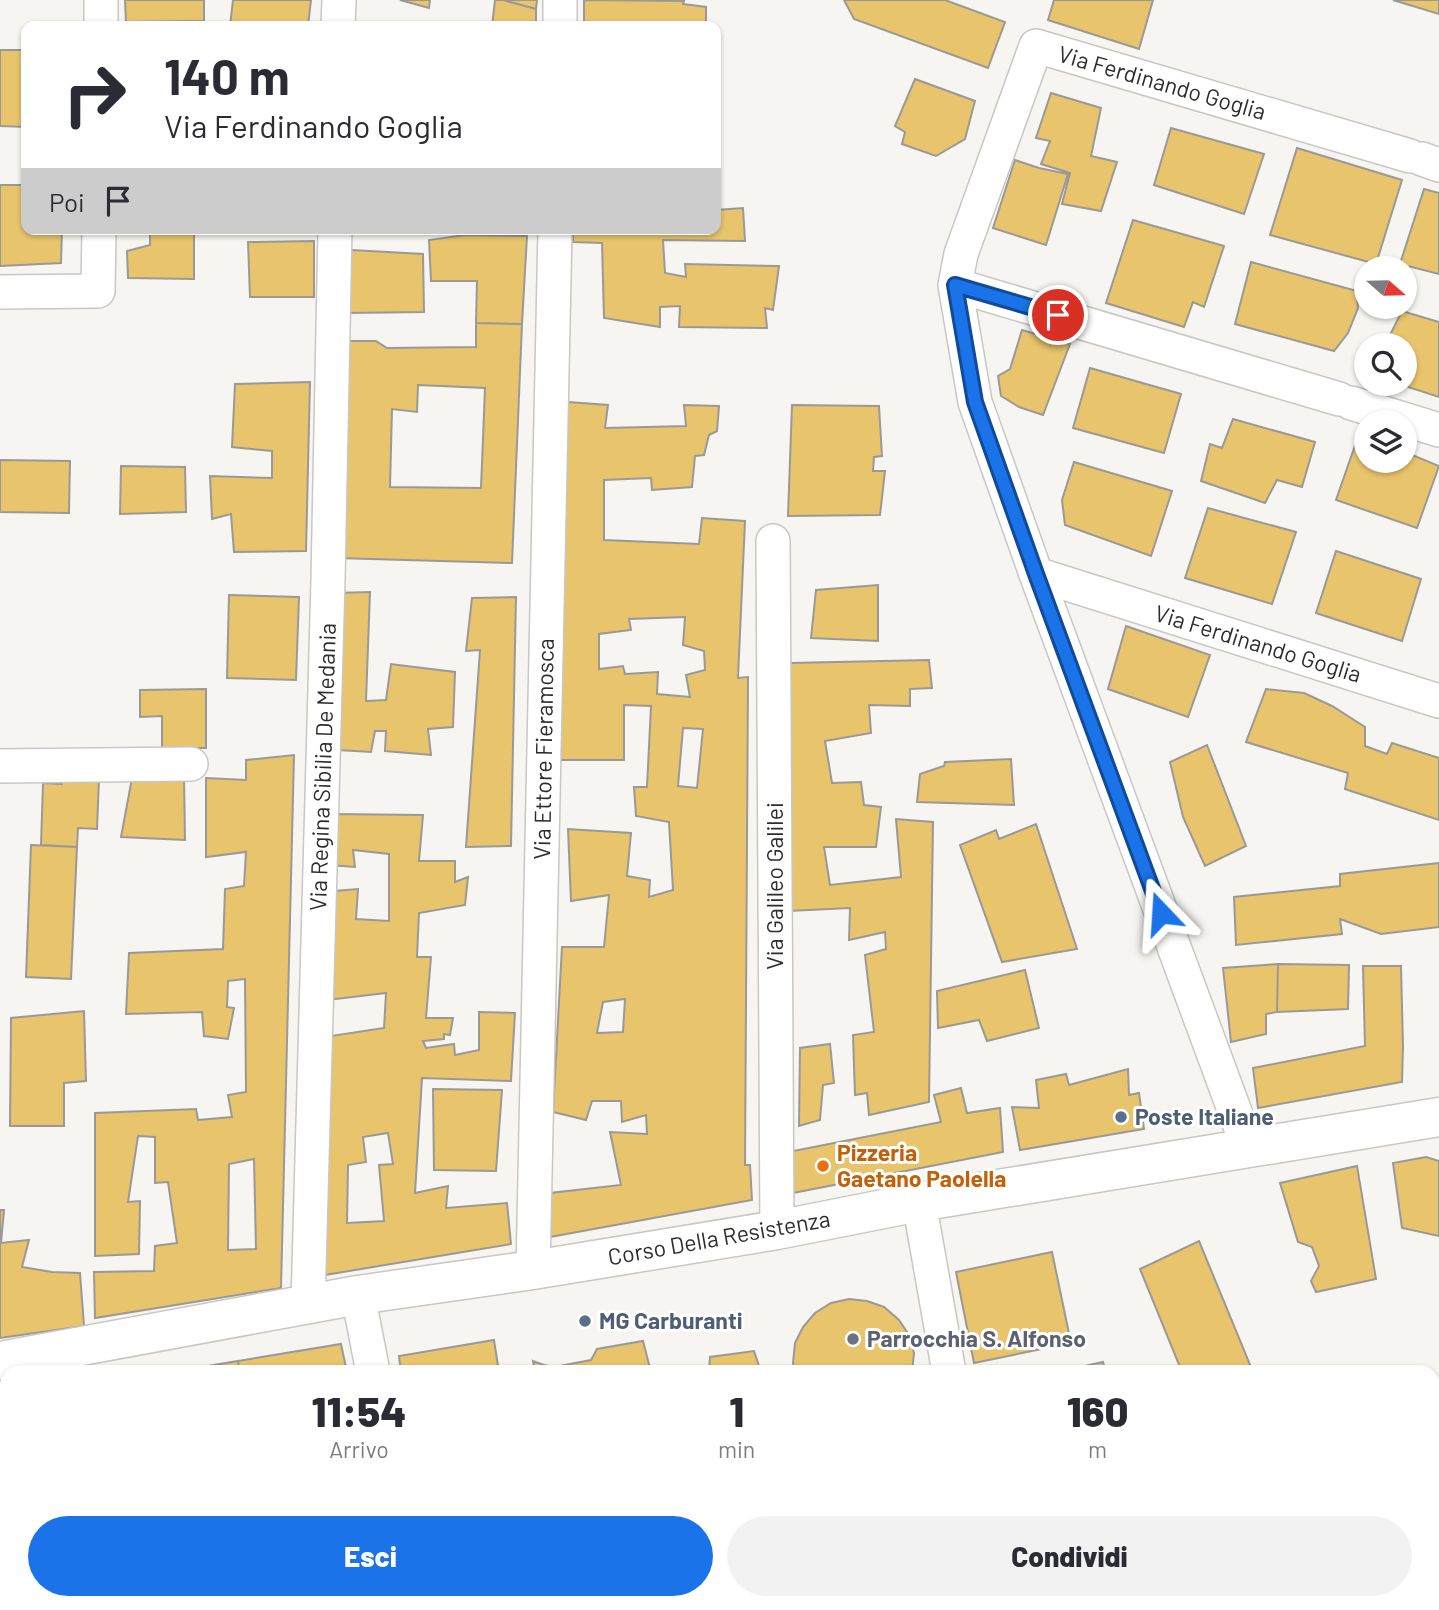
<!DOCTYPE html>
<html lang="it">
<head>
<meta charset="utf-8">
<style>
	:root { --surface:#fff; --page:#f2f2f3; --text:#2b2b33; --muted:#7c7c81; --accent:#1a73e8 }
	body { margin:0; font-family:Barlow,sans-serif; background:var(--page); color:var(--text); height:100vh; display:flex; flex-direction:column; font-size:26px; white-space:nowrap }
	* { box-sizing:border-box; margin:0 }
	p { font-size:23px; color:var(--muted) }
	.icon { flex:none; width:38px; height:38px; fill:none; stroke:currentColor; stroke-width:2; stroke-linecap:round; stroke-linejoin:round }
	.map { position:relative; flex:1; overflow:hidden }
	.sheet { position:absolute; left:0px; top:1365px; width:1440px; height:245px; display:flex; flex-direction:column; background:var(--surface); border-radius:21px 21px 0 0; box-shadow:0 2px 5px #0004 }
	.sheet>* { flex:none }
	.guide { position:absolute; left:21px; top:21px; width:700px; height:214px; border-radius:14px; box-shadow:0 2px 5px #0004; background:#fff; color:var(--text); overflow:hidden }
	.needle { width:46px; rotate:110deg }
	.fabs { position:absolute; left:1354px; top:256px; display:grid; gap:14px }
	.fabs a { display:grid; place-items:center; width:63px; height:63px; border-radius:50%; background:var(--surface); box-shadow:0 2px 5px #0004; font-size:35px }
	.pin { position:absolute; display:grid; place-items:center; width:60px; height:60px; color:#fff; margin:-30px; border:4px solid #fff; border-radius:50%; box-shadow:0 2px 7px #0007 }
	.me { position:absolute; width:77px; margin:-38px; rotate:340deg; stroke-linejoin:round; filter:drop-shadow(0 0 5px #0008) }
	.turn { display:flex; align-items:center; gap:24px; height:147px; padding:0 28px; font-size:32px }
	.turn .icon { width:91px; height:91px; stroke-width:2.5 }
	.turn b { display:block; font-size:49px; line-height:60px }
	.then { display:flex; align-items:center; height:66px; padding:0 28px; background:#0003; gap:14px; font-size:26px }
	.eta { display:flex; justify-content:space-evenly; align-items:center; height:119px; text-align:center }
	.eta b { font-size:42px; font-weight:800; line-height:49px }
	.action { display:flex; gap:14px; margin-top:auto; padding:14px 28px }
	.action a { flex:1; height:80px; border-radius:42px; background:var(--accent); color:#fff; font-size:28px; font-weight:800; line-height:80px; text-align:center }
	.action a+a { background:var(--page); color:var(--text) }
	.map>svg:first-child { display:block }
	.park { fill:#e6cf9c }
	.building { fill:#e8c46d; stroke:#9b9996; stroke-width:2; fill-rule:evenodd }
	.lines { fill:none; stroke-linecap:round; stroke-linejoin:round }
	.minor-casing { stroke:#c9c7c3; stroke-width:36 }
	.secondary-casing { stroke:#c9c7c3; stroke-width:41 }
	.minor { stroke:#fff; stroke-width:33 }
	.secondary { stroke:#fff; stroke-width:38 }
	.route-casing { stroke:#114b97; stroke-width:18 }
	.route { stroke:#1a73e8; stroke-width:12 }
	.service-dot { fill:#5c6f8a; stroke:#fff; stroke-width:2.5 }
	.food-dot { fill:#e8710a; stroke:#fff; stroke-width:2.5 }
	.worship-dot { fill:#6b7280; stroke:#fff; stroke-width:2.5 }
	.labels { text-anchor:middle; stroke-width:6; stroke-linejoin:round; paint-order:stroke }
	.street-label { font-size:23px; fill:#2d2d2b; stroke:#fff }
	.service-label { font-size:23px; font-weight:bold; fill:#4e5e75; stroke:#fff; text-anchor:start }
	.food-label { font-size:23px; font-weight:bold; fill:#c56008; stroke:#fff; text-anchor:start }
	.worship-label { font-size:23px; font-weight:bold; fill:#5b616d; stroke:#fff; text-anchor:start }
</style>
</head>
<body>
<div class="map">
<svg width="1439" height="1610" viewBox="0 0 1439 1610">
	<rect width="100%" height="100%" fill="#f6f5f1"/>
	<!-- park -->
	<path class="park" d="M715 1603H971L972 1610H716Z"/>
	<!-- building -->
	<path class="building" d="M125 0H204V21L126 22Z
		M233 0H311L308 26H230Z
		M400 0H430L429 8Z
		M495 0H503L536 9V26H492Z
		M503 0H537L536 9Z
		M584 0 684 1 683 4 706 7V26H584Z
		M844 0H945L1005 22 988 68 854 19Z
		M1054 0H1153L1139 49 1048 20Z
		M1393 0H1439V14Z
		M0 50H26V127L0 126Z
		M915 79 975 101 965 139 936 156 902 144 905 132 895 126Z
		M1051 93 1101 108 1091 156 1117 162 1101 211 1062 204 1070 173 1041 164 1050 141 1036 138Z
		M1171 128 1264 154 1244 214 1154 185Z
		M1297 148 1402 180 1376 264 1270 235Z
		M1015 160 1039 168 1068 174 1046 245 993 228Z
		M0 185H26V229H62L61 263 0 266Z
		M1424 189 1439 193V274L1400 264Z
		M743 208 745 241 663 240 665 273 686 277 685 264 779 266 773 310 765 308 767 328 679 327 680 306 660 307V327L604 318 602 243 573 242V229H716V210Z
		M1133 220 1224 246 1204 307 1193 302 1184 327 1106 303Z
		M150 229H194V279L128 278 127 251 150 245Z
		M465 229H527V236L465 235Z
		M465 235 527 236 522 324 476 323 477 281H431L429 240Z
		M314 241V297H250L248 242Z
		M351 250 423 254 424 312 347 313Z
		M1251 262 1357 291 1358 308 1348 333 1334 351 1235 324Z
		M1402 311 1439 322V397L1396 383H1405V345H1385Z
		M476 323 522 324 512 563 337 558 343 341H376L387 348 476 347ZM418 385 485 388 481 488 390 487 392 409 417 412Z
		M1022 330 1070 344 1043 415 1019 407 1001 396 998 376 1010 369Z
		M1090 368 1181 394 1164 453 1073 428Z
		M310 382 306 551 234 552 231 514 212 519 210 476 272 478V451L232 447 235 384Z
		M568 402 608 405 605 428 686 426 684 405 719 406 717 431 709 435 704 455 695 456 692 487 652 490 651 478 604 480V540L699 544 702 518 745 521 738 678 748 677 745 1165H750L752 1200 550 1237V1193L621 1185 610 1132 647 1134 646 1115 622 1122 621 1101H592L586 1120 553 1112 562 947H604L609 895 571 901 568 829 631 833 627 876 650 880 649 897 673 890 669 822 636 816 634 787H647L651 706 624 705V760H559ZM685 617 683 645 704 651 705 670 686 675 690 697 657 694 658 672 625 674 623 666 599 669V634L631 630 629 619ZM683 728 703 729 697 788 678 786ZM625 999 623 1032 597 1033 603 1002Z
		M792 405 879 406 882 456 874 457 873 471H885L880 515 788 516Z
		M1233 419 1315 442 1302 487 1277 480 1265 503 1201 481 1210 444 1222 448Z
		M1358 437 1367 439V460H1405V452L1439 466 1417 528 1336 500Z
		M0 460 70 461 69 513 0 512Z
		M1074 462 1172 491 1151 556 1065 525 1062 500Z
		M121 466 185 467 186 512 120 514Z
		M1208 508 1296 532 1272 604 1185 578Z
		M1336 551 1421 579 1402 641 1316 613Z
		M878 585V641L811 638 816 590Z
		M370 592 366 701 386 700 391 664 455 672 453 727 428 729 431 755 385 751 386 731H375L371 752 338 750 334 593Z
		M229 595 299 597 296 680 227 678Z
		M516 597 511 846 466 847 480 650 466 651 472 598Z
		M1126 626 1210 655 1188 717 1108 689Z
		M929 660 932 688 910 689V706L869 705 871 733 825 741 832 783 861 782 864 805 881 807 876 847H824L830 885 901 877 896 819 933 822 929 1102 869 1115 867 1093 855 1095 853 1035 874 1032 865 955 886 949 885 932 849 940 850 908 789 911 790 663Z
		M206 689V748H162V716L140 717V690Z
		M1266 689 1304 693 1332 706 1365 727V746L1387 754 1392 743 1439 758V820L1345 789 1348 773 1246 742Z
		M1207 745 1246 846 1205 866 1183 817 1170 762Z
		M294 755 281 1288 95 1318 94 1272 154 1271 155 1246 177 1243 168 1182 155 1183V1137L138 1136 128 1202 140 1201 139 1254 95 1256V1113L196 1109 198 1120 232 1117 228 1095 246 1092 245 979 228 981 227 1007 234 1008 228 1039 204 1036 202 1012 126 1014 129 953 223 949 225 889 244 886 246 852 206 857V778L246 780V760ZM254 1159 256 1249 228 1250 229 1164Z
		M1011 759 1014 805 917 802 920 774 944 766 945 762Z
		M184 775 185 840 121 837 132 778Z
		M63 778 99 779 97 829 78 828 77 847 41 845 43 783 62 784Z
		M331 814 423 815 419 861H455V882L468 877 465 905 419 913 417 957H431L426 1018H453L450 1035 444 1034V1039L423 1041 426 1048 454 1044 455 1055 479 1050V1012L515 1013 511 1081 422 1078 415 1193 448 1186 446 1208 507 1203 511 1244 319 1276 324 1037 384 1028 386 993 328 1000 322 892 358 889 356 919 389 921V854L353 850 355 867 329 865ZM388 1133 393 1164 379 1165 384 1221 347 1223 348 1165 366 1162 363 1137Z
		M1036 824 1077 949 1002 962 960 845 996 830 999 839Z
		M31 845 77 847 71 979 26 977Z
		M1439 863V927L1381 934 1340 919 1342 934 1236 945 1234 897 1340 886V874Z
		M1278 964 1277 1012 1266 1014V1034L1231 1042 1223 968Z
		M1278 964 1349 965 1348 1009 1277 1012Z
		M1363 966H1401L1403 1046 1402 1082 1258 1108 1253 1068 1365 1046Z
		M1025 970 1039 1028 987 1041 979 1020 938 1028 937 991Z
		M84 1011 86 1081 64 1083V1126H10L11 1018Z
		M830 1044 834 1083 823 1085 820 1120 799 1126 800 1048Z
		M1128 1069 1129 1095 1139 1093 1144 1129 1020 1150 1012 1107 1039 1108 1036 1080 1066 1074 1069 1085Z
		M961 1088 967 1113 1000 1108 1003 1152 793 1193V1151L941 1122 934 1095Z
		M433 1089 502 1090 496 1171 434 1170Z
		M1426 1157 1439 1161V1236L1402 1228 1393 1163Z
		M1357 1166 1376 1279 1316 1292 1311 1281 1319 1266 1312 1247 1298 1242 1280 1183Z
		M0 1210H4L1 1243 29 1240 22 1267 52 1272 80 1273 84 1326 0 1338Z
		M1199 1241 1253 1372H1182L1140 1269Z
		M1052 1252 1071 1343 974 1363 956 1272Z
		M849 1299 867 1301 884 1307 899 1320 909 1335 914 1353 912 1372H795L793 1363 795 1343 803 1327 815 1313 831 1303Z
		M494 1340 499 1372H401L399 1356Z
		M643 1341 651 1372H535L533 1361 544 1365 555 1367 570 1364 591 1360 597 1349Z
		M341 1344 347 1372H240L238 1361Z
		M754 1351 761 1372H709L710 1357Z
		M238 1361 240 1372H172Z
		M1103 1362 1106 1372H1058Z
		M1439 1383V1449L1437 1442H1433V1384Z
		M7 1399V1469L4 1470 0 1423V1400Z
		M34 1603H71L72 1610H35Z
		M181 1603H207L209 1610H182Z
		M214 1603H241V1610H215Z"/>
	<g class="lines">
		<defs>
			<path id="minor" d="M101 26V0
				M338 26 339 0
				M560 26V0
				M1422 159 1439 165
				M955 285 1339 399
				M0 292 98 291 99 229
				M1351 403 1439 430
				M773 541 777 1230
				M1036 574 1439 701
				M0 766 191 764
				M1248 1147 1036 574 975 402 955 285 961 254 1036 46 1410 156
				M919 1202 949 1372
				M533 1270 555 229
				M358 1295 373 1372
				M308 1304 328 580 335 229
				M1433 1509 1439 1508
				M0 1524 7 1565
				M13 1603 15 1610
				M419 1603 420 1610
				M689 1603 690 1610
				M989 1603 990 1610
				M1215 1603 1218 1610
				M478 1610 516 1603
				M1109 1610 1144 1603"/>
			<path id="secondary" d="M0 1361 358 1295 533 1270 777 1230 919 1202 1439 1117"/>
		</defs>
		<!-- minor casing -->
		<use href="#minor" class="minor-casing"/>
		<!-- secondary casing -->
		<use href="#secondary" class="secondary-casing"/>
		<!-- minor -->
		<use href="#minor" class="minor"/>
		<!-- secondary -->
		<use href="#secondary" class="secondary"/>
	</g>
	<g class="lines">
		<defs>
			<path id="route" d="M1058 315 955 285 975 402 1036 574 1161 913"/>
		</defs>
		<!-- route casing -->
		<use href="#route" class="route-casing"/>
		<!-- route -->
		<use href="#route" class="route"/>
	</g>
	<!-- markers -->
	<g class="service-dot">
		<circle cx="1121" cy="1117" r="7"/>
		<circle cx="585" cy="1321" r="7"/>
	</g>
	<circle class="food-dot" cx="823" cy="1166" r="7"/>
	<circle class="worship-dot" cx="853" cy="1339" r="7"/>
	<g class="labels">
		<!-- street labels -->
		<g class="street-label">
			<text transform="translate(1162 83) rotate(16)" y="8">Via Ferdinando Goglia</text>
			<text transform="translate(1258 644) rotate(17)" y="8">Via Ferdinando Goglia</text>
			<text transform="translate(544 749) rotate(-89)" y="8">Via Ettore Fieramosca</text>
			<text transform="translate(323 767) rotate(-88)" y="8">Via Regina Sibilia De Medania</text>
			<text transform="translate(775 886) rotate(-90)" y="8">Via Galileo Galilei</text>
			<text transform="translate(719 1238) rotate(-10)" y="8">Corso Della Resistenza</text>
		</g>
		<!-- service labels -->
		<g class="service-label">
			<text x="1135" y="1125">Poste Italiane</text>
			<text x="599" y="1329">MG Carburanti</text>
		</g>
		<!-- food labels -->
		<g class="food-label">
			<text x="837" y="1161">Pizzeria<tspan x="837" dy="26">Gaetano Paolella</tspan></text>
		</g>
		<!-- worship labels -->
		<g class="worship-label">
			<text x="867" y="1347">Parrocchia S. Alfonso</text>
		</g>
	</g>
</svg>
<div class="fabs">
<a><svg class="needle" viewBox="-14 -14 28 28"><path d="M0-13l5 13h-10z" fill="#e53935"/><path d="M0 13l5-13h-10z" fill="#7c7c81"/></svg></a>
<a><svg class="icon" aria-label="search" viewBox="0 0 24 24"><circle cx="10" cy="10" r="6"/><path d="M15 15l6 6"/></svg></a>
<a><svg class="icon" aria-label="layers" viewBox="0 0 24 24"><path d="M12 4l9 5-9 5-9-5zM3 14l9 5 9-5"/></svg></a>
</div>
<div class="pin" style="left:1058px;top:315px;background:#d93025"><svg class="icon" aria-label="arrive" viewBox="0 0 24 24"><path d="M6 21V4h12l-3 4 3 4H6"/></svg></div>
<svg class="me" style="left:1161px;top:913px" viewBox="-20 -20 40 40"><path d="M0-17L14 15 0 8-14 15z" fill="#1a73e8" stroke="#fff" stroke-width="4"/></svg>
<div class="guide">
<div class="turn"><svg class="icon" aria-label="right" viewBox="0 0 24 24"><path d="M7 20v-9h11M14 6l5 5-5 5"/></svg><div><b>140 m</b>Via Ferdinando Goglia</div></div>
<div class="then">Poi<svg class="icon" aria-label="arrive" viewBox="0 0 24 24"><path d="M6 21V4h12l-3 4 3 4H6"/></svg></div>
</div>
<section class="sheet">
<div class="eta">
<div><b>11:54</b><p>Arrivo</p></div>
<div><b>1</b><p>min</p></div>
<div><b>160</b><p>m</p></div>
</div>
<div class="action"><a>Esci</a><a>Condividi</a></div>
</section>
</div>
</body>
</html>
